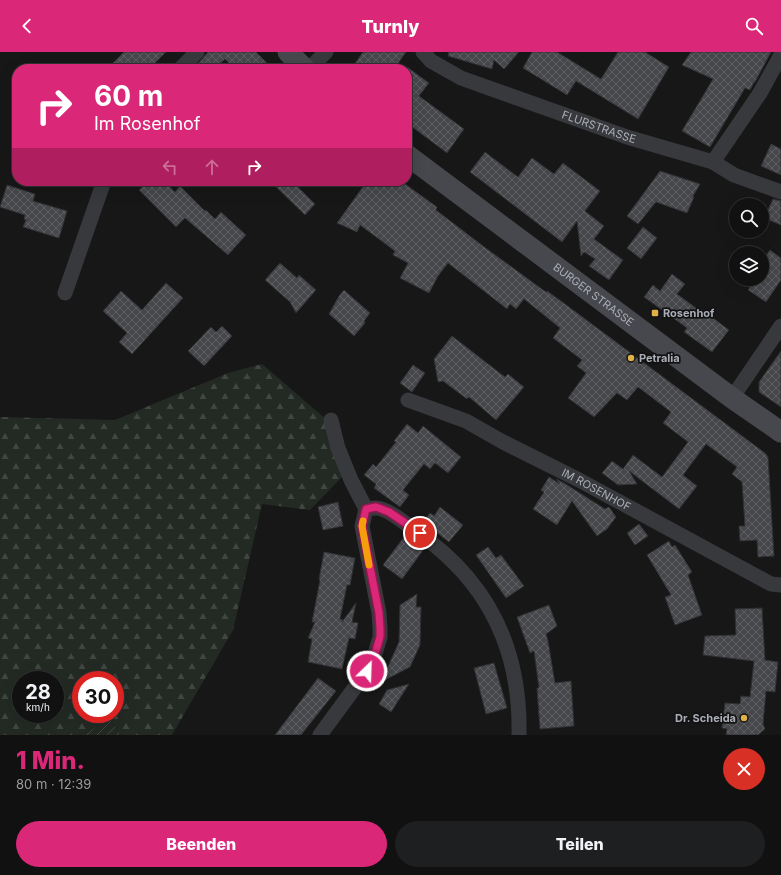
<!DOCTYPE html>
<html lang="de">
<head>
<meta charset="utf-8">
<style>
	:root { --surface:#111112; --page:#1e1f20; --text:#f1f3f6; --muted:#9c9d9f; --line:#303132; --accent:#db2777 }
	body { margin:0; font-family:Inter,sans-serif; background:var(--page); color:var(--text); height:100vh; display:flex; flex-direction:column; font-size:15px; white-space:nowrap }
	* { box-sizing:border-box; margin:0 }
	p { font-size:13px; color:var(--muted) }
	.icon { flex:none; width:22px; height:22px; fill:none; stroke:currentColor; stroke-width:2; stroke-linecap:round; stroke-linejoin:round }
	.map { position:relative; height:683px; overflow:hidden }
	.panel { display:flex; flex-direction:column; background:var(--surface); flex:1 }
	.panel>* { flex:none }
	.guide { position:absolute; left:12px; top:12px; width:400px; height:122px; border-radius:16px; box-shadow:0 4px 16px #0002,0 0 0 1px var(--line); background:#db2777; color:#fff; overflow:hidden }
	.controls { position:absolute; left:729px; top:146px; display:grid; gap:8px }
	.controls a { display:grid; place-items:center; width:40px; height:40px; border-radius:50%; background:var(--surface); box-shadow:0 4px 16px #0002,0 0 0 1px var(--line); font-size:20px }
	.speed { position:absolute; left:12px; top:619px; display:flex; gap:8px; font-size:20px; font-weight:700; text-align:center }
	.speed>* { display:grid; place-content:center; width:52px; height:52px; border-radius:50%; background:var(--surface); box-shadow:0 4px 16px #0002,0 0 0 1px var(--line); line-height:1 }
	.speed small { font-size:10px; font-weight:400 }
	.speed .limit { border:6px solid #d22; background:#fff; color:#111 }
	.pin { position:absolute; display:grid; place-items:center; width:34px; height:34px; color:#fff; margin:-17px; border:2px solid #fff; border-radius:50%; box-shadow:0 1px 4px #0007 }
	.me { position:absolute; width:44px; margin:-22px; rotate:24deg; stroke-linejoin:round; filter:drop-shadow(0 0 3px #0008) }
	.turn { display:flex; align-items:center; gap:14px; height:84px; padding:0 16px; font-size:18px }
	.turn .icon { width:52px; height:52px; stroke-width:2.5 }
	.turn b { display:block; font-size:28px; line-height:34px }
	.lanes { display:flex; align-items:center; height:38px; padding:0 16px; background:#0003; justify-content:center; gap:20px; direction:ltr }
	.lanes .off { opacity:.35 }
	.round { display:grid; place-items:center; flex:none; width:42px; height:42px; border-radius:21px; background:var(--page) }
	.headline { display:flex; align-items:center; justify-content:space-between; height:68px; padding:0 16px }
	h1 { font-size:24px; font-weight:800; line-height:30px; color:var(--accent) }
	.primary-button { display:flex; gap:8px; margin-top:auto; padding:8px 16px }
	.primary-button a { flex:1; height:46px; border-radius:24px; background:var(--accent); color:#fff; font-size:16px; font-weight:800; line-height:46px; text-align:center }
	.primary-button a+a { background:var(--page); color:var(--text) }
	header { display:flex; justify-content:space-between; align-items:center; height:52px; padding:0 16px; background:var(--accent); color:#fff; font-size:18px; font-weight:800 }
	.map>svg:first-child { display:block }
	.forest { fill:url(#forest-firs); fill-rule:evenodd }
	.garden { fill:url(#garden-furrows) }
	.building { fill:url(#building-cross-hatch); stroke:#313134 }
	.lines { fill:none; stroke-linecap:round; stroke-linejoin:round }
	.minor { stroke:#38393d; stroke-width:15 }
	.secondary { stroke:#46484d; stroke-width:21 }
	.route-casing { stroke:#8e194d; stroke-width:10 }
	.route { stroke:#db2777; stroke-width:7 }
	.slow { stroke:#f59e0b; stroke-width:7 }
	.poi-dot { fill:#e0b146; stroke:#121213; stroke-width:1.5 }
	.labels { text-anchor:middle; stroke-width:3.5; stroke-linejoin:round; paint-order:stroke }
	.street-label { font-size:11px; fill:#aaaeb7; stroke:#121213 }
	.poi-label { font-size:11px; font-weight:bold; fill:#aaaeb7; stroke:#121213; text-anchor:start }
</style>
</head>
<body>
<header><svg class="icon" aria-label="back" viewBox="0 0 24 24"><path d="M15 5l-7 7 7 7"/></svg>Turnly<svg class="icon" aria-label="search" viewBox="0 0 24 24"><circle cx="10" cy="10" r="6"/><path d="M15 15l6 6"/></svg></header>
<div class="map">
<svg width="781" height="683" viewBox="0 0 781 683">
	<defs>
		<pattern id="forest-firs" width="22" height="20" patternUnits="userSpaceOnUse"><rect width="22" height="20" fill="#232a24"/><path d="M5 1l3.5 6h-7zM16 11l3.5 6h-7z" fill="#404642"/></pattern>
		<pattern id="garden-furrows" width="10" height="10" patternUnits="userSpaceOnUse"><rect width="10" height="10" fill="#232a24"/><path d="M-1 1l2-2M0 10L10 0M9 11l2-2" fill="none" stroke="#404642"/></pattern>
		<pattern id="building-cross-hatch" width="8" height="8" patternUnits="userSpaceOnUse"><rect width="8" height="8" fill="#46474b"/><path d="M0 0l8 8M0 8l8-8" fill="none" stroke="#5e5f63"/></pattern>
	</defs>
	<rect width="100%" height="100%" fill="#171718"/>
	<!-- forest -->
	<path class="forest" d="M262 312 327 368 343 424 310 458 262 452 233 578 172 683H121L110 668 79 683H0V365L115 368 228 321ZM21 628H55V662H21ZM81 628H115V662H81Z"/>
	<!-- garden -->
	<path class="garden" d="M110 668 121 683H79Z"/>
	<!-- building -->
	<path class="building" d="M124 0H166L149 17H107Z
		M208 0H256L273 17H235L225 7 214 17H193Z
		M363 0H406L394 17H351Z
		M449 0H519L504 17 494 8 492 17 448 4Z
		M532 0H557L601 27 618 0H645L669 15 638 67 576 29 567 43 523 16Z
		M691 0H771L755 30H754L750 38 745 36 710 95 682 79 713 27 682 13Z
		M407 15 429 31 419 44 464 77 447 101 407 71Z
		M771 92 781 97V123L761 114Z
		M485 100 518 125 532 106 554 122 563 111 600 139 585 159 604 174 594 187 623 208 609 228 589 214 595 207 584 200 581 204 577 169 562 190 470 120Z
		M660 119 700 132 693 144 694 145 687 161 656 150 638 172 627 164Z
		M149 129H164L175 140 180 134 205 159 206 158 215 167 221 160 246 183 228 203 185 166 176 175 139 138Z
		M270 129H292L315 152 305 163Z
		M367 129H401L437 155 436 158 483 194 546 240 547 239 561 249 765 401 768 405 774 504 758 505 757 488 740 489 739 474H745L742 430 732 422 737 415 706 392 683 423 697 434 679 457 629 419 637 432 618 433 602 421 612 409 623 417 633 403 662 425 688 390 663 371 671 360 638 335 627 348 617 341 594 365 568 346 586 321 577 314 582 308 553 286 560 276 524 247 516 257 510 252 507 257 448 211 438 224 429 241 400 226 408 211 393 203 395 199 360 173 357 180 337 171Z
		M7 133 35 142 33 149 67 159 59 186 23 175 26 168 24 167 25 163 0 155Z
		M773 147 781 149V173L764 166Z
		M643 175 657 186 641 207 627 196Z
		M770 198 781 206V228L766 250 748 238 756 227H762V209Z
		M280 211 297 226 299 223 316 238 296 261 290 250 265 228Z
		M672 222 685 232 677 242 700 259 701 257 729 278 712 300 684 280 687 276 644 245 653 233 660 239Z
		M166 231 183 246 132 302 119 290 127 281 103 259 121 239 142 258Z
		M344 238 370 261 364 269 365 271 354 284 329 262 339 244Z
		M222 274 232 284 204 314 188 299 211 275 216 280Z
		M452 284 505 325 508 322 524 335 496 368 469 345 467 347 443 329 438 330 434 307Z
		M781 299V355L759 340V330Z
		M413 313 425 321 412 340 400 331Z
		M407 372 418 381 423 374 461 405 448 421 435 411 430 417 424 412 403 438 409 443 400 455 374 436 376 432 364 423 373 412 376 415 396 390 394 389Z
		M549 425 560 432 556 427 564 431 605 457 609 455 616 465 607 477 597 484 572 449 557 473 533 457 544 440 541 438Z
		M338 450 343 474 323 478 318 455Z
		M440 455 463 473 449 490 436 480 435 482 421 472 430 461 434 464Z
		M639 472 648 484 635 493 627 481Z
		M404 485 408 488 410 486 424 497 402 527 383 513Z
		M669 489 672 495 675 493 692 520 688 523 702 563 675 573 665 545 671 543 647 503Z
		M488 495 496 506 501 503 524 534 506 546 476 503Z
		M324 500 355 506 350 533H347L340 567 343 568 342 570 356 551 352 570 358 571 355 587 349 586 342 617 308 610 312 587 308 586 315 570H312L320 528 319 527Z
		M417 542 416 555H421L420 593 410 615 381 630 399 590 400 553Z
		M549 553 557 574 546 582 548 589 555 631 571 629 574 674 540 677 537 636H539L534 599 530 601 517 565Z
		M762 556 765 608 778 610 775 640 766 639 763 672 765 677 758 683H726L727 677 722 676 725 651 740 652 741 644 750 645 754 609 703 603 705 584 736 583 735 557Z
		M494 611 507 656 486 662 474 616Z
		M318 626 336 639 301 683H275Z
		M409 632 391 660 379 652 387 638Z"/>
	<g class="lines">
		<!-- minor -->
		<g class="minor">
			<path id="s1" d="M423 0 431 9 461 26 627 85 713 110 734 123 781 140"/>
			<path d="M180 17 197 0"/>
			<path d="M309 17 326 0"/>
			<path d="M713 110 760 41 781 3"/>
			<path d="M65 241 104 129"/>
			<path d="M732 346 781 274"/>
			<path id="s2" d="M408 348 466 369 503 390 579 428 771 532 781 533"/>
			<path d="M366 457C369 457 372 456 375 456 386 455 405 471 414 478 487 527 521 596 519 683"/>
			<path d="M320 683 367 619 374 605 380 585V577L379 561 362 474 366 457 351 428 338 396 331 368"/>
		</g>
		<!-- secondary -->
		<g class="secondary">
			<path d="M288 0 305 17"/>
			<path id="s3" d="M407 103 732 346 781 380"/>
		</g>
	</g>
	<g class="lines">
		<defs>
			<path id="route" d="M367 619 374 605 380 585V576L379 561 362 474 366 457 376 455 389 460 420 481"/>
		</defs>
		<!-- route casing -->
		<use href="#route" class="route-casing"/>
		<!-- route -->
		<use href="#route" class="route"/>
		<!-- slow -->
		<path class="slow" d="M363 469 362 474 369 513"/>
	</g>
	<!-- markers -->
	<g class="poi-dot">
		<rect x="651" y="257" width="8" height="8" rx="2"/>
		<circle cx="631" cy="306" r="4"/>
		<circle cx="744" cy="666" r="4"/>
	</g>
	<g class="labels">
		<!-- street labels -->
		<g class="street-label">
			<text dy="4" stroke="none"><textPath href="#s1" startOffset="193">FLURSTRASSE</textPath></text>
			<text dy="4" stroke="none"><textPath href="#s3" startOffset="233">BURGER STRASSE</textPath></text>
			<text dy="4" stroke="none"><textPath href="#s2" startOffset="209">IM ROSENHOF</textPath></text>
		</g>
		<!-- poi labels -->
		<g class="poi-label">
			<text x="663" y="265">Rosenhof</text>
			<text x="639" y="310">Petralia</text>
			<text x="736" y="670" text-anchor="end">Dr. Scheida</text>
		</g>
	</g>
</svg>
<div class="controls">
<a><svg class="icon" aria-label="search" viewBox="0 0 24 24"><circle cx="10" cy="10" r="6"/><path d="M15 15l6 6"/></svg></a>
<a><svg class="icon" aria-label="layers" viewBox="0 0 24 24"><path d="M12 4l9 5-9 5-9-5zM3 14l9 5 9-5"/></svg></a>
</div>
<div class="speed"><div>28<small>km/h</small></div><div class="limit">30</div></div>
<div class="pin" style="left:420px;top:481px;background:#d93025"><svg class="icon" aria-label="arrive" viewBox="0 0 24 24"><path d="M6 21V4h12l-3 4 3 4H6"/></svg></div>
<svg class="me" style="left:367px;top:619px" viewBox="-20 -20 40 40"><circle r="17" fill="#db2777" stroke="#fff" stroke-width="3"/><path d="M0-11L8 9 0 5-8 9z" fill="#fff"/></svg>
<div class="guide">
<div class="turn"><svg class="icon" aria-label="right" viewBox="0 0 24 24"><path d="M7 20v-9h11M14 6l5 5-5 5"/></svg><div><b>60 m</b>Im Rosenhof</div></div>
<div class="lanes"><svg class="icon off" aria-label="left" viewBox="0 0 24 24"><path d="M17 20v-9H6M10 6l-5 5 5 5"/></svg><svg class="icon off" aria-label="ahead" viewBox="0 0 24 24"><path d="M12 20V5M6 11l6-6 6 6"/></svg><svg class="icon" aria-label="right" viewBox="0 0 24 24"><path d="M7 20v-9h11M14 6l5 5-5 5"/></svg></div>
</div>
</div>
<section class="panel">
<div class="headline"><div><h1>1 Min.</h1><p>80 m · 12:39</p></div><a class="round" style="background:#d93025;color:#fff"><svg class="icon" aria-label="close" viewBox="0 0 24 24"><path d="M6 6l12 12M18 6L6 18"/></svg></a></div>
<div class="primary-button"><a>Beenden</a><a>Teilen</a></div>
</section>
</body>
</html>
